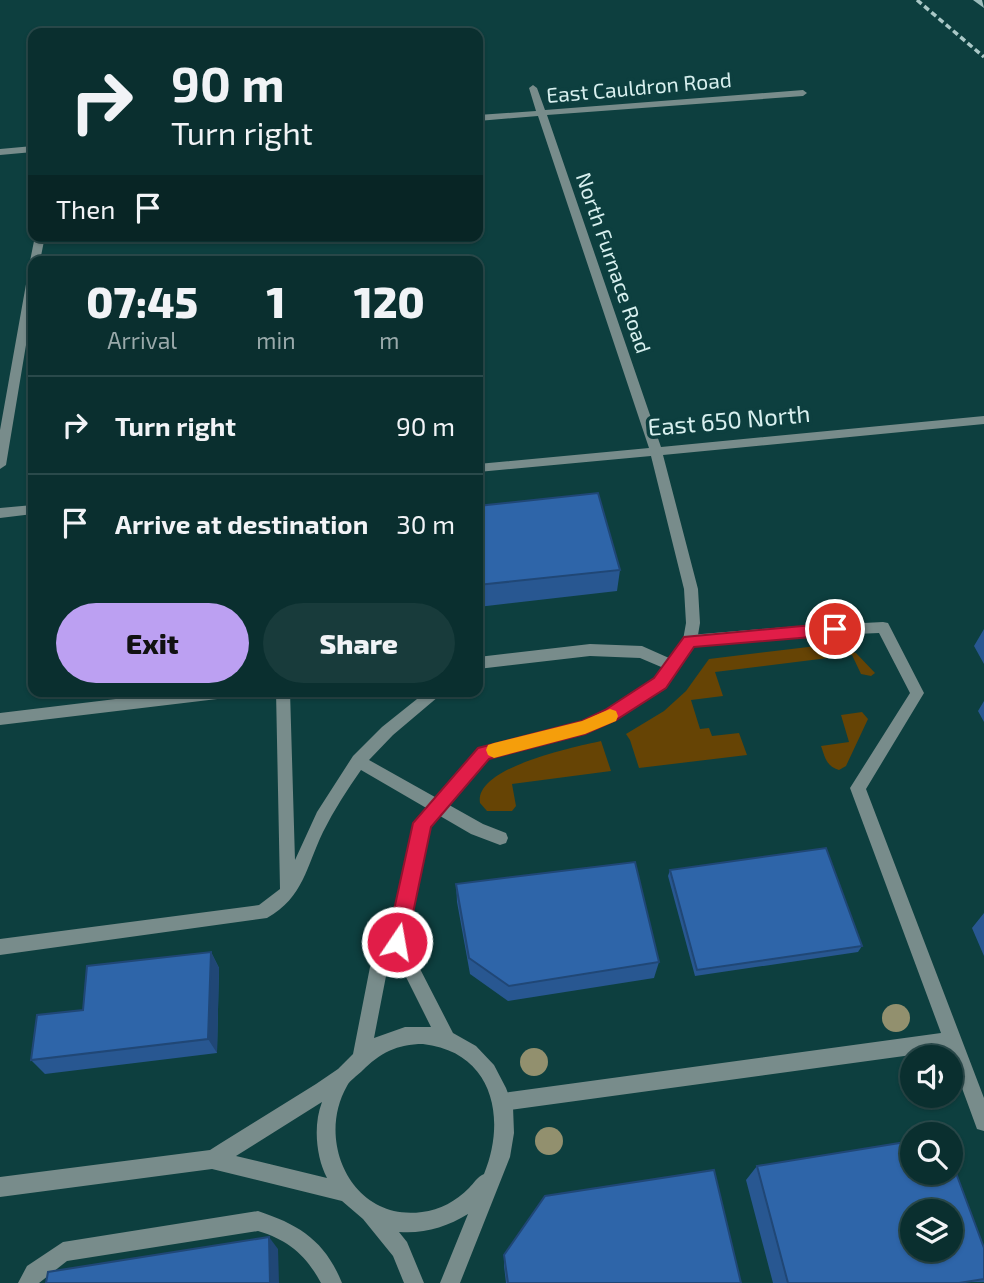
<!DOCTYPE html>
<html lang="en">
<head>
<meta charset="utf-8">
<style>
	:root { --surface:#0a2f2f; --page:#183b3b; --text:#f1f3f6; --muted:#99a9aa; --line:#2a4a4b; --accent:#bca0f2 }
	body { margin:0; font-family:"Exo 2",sans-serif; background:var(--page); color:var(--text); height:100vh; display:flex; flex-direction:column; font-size:26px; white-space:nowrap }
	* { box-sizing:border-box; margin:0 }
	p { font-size:23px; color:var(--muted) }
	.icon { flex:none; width:38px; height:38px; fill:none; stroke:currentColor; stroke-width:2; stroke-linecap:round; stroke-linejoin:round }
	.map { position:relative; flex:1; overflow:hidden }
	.side { position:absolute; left:28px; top:256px; width:455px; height:441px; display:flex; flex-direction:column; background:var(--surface); border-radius:14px; box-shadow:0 2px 5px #0004,0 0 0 2px var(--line) }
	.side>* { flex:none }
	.banner { position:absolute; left:28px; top:28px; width:455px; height:214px; border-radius:14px; box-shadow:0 2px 5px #0004,0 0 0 2px var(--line); background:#0a2f2f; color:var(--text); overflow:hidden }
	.tools { position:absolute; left:900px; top:1045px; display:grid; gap:14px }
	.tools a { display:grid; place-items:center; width:63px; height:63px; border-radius:50%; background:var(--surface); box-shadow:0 2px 5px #0004,0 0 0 2px var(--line); font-size:35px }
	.pin { position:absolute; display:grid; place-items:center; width:60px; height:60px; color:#fff; margin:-30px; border:4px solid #fff; border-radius:50%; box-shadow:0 2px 7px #0007 }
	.me { position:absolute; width:77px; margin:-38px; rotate:12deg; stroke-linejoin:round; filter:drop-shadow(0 0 5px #0008) }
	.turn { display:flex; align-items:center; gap:24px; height:147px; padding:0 28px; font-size:32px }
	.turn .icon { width:91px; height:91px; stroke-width:2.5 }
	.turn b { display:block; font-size:49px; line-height:60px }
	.then { display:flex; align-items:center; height:66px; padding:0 28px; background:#0003; gap:14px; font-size:26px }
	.eta { display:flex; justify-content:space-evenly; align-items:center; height:119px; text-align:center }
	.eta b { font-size:42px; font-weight:800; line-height:49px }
	.cta { display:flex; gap:14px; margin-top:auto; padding:14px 28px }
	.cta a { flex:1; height:80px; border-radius:42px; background:var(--accent); color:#111; font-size:28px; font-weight:800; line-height:80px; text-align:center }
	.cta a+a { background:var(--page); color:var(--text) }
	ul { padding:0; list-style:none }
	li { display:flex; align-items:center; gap:21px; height:98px; padding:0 28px; border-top:2px solid var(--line) }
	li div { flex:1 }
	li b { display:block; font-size:26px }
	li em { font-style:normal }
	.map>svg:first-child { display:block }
	.green { fill:#664405 }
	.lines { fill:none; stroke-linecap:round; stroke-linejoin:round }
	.lane { fill:#788c8b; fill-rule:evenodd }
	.street { fill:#788c8b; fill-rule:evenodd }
	.secondary { fill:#9cbcbb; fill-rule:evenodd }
	.rail { stroke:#aac8c7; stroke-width:3.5; stroke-dasharray:6 3.5; stroke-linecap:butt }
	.tree { fill:#92906e }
	.wall { fill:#285791 }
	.shaded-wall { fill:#204776 }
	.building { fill:#2e65a9; stroke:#204776; stroke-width:2; fill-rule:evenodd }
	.route { fill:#e11d48; stroke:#92132f; stroke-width:2 }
	.slow { fill:#f59e0b }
	.labels { text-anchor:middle; stroke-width:7; stroke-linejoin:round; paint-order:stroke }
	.far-street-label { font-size:21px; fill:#d8f0ef; stroke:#0d3f3f }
	.street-label { font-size:24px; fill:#d8f0ef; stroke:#0d3f3f }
</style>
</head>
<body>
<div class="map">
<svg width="984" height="1283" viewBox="0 0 984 1283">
	<rect width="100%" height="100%" fill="#0d3f3f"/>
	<!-- green -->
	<path class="green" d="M825 645 856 653 875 673 871 676 861 674 852 655 715 672 723 696 691 700 700 729 709 728 712 736 739 733 747 755 639 768 630 740 626 734 664 711 686 691 709 659Z
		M862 712 868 719 846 766 839 770C826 766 825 757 821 746L849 742 841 715Z
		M601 741 611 771 512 784 516 806 512 811H487L480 803C474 767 575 747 601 741Z"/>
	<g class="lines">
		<!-- lane -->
		<path class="lane" d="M883 622 888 623 924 693 866 789 984 1098V1131L977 1129 948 1050 503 1111 496 1109 494 1102 496 1095 503 1093 941 1033 850 788 910 693 879 633 786 637 690 647 685 645 683 641 685 637 690 635 786 627Z
			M590 644 642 646 678 662 680 666 678 670 673 672 640 658 590 656 478 669V657Z
			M182 691H241L239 695 234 697 0 725V713Z
			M276 691H290L295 860 317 812 353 756 382 727 427 691H445L393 735 369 760 483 824 506 833 508 838 506 843 500 845 471 834 361 770C347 790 334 810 323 832 306 867 304 897 267 918L0 955V939L259 905 280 889Z
			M258 1211C300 1225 325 1241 342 1283H321C306 1255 288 1240 258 1231L67 1261 39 1283H18L27 1266 63 1242Z"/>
		<!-- street -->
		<path class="street" d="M533 85 537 88 545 110 803 90 807 93 803 96 547 115 661 447 984 416V424L663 455 698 589 700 623 697 641 665 687 643 703 590 731 489 758 429 826 404 949 417 963 453 1033 476 1046 494 1065 506 1088 513 1107 514 1133 510 1157 460 1283H440L468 1214C447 1227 424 1234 399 1232L407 1242 424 1283H404L393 1256 363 1219 342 1201 212 1169 0 1197V1177L210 1150 221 1143 316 1084 338 1069 353 1054 370 967 373 961 387 947 414 823 479 748 582 722 633 695 655 679 683 640 686 623 684 589 651 456 478 472V464L649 448 538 116 478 121V115L536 111 529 88ZM395 963 405 975 431 1027H405L374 1038 387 971ZM423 1044C493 1052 507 1118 484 1174 477 1177 474 1183 469 1188 456 1201 440 1210 422 1212 353 1222 315 1142 347 1086 350 1080 357 1076 362 1071 380 1053 397 1044 423 1044ZM322 1102C313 1125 316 1157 327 1178L236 1156Z
			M33 146V152L0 155V149Z
			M35 236H45L40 261H33V264L30 261Z
			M33 270V303L6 465 0 469V430L28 273Z
			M33 505V514L0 518V508Z"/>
		<!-- secondary -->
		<path class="secondary" d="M973 0H982L984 8Z"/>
		<!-- rail -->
		<path class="rail" d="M917 0 984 57"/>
	</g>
	<!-- trees -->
	<g class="tree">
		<circle cx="896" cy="1018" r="14"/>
		<circle cx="534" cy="1062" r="14"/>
		<circle cx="549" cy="1141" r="14"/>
	</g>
	<!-- wall -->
	<path class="wall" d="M478 506 620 570 617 591 478 607Z
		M984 629V664L974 646Z
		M984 701V722L978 711Z
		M670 870 862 946 858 952 695 976 668 876Z
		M456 884 659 962 654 978 508 1001 470 974 457 902Z
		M984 913V956L972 928Z
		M211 952 219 968 217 1053 45 1074 31 1060 83 1010Z
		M757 1166 984 1248V1282L773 1283 746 1180Z
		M504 1255 741 1283H506L504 1266Z"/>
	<!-- shaded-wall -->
	<path class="shaded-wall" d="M211 952 219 968 217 1053 208 1039Z
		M269 1237 278 1249 279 1283H270Z"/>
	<!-- building -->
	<path class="building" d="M598 493 620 570 478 585V506Z
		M826 848 862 946 697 970 670 870Z
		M635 862 659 962 509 986 469 958 456 884Z
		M211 952 208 1039 31 1060 37 1015 83 1010 87 966Z
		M912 1141V1172H950V1157L984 1248V1279L959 1283H788L757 1166ZM912 1211H950V1250H912Z
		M714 1170 741 1283H508L504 1255 545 1196Z
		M269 1237 270 1283H46L48 1272Z"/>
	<!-- route -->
	<path class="route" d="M835 623 843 629 835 635 694 647 666 688 616 720 585 734 489 759 431 827 407 942 404 949 397 952 390 949 387 942 413 823 478 748 582 721 605 710 654 678 684 637Z"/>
	<!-- slow -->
	<path class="slow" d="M610 709 616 711 618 716 616 721 585 734 494 758 488 755 486 750 488 745 494 743 582 721Z"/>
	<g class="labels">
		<!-- far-street labels -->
		<g class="far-street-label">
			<text transform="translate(639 88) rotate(-5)" y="7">East Cauldron Road</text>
			<text transform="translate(613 263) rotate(71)" y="7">North Furnace Road</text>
		</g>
		<!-- street labels -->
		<g class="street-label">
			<text transform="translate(729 421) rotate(-5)" y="8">East 650 North</text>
		</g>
	</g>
</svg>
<div class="tools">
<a><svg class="icon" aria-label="sound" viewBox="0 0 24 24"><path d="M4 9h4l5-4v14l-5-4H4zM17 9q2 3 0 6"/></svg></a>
<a><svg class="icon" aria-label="search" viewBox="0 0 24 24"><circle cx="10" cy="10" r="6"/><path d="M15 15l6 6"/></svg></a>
<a><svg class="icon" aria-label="layers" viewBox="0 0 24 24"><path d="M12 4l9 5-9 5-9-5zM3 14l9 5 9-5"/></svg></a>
</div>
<div class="pin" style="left:835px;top:629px;background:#d93025"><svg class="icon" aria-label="arrive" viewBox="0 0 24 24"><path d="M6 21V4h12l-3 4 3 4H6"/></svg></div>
<svg class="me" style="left:397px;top:942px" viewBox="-20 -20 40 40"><circle r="17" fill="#e11d48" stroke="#fff" stroke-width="3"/><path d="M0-11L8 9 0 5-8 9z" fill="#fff"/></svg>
<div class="banner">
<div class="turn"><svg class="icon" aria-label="right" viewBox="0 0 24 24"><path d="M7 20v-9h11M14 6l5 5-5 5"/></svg><div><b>90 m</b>Turn right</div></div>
<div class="then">Then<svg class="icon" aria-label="arrive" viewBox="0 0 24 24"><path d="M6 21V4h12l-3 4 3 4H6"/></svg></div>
</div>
<section class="side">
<div class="eta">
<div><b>07:45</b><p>Arrival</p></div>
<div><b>1</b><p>min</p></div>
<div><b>120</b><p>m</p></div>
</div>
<ul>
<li><svg class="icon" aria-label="right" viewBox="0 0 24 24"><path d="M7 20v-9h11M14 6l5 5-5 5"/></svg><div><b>Turn right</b></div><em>90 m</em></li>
<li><svg class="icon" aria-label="arrive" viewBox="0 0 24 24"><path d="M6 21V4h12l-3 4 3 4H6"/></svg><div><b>Arrive at destination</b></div><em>30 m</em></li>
</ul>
<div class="cta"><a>Exit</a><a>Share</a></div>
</section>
</div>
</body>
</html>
